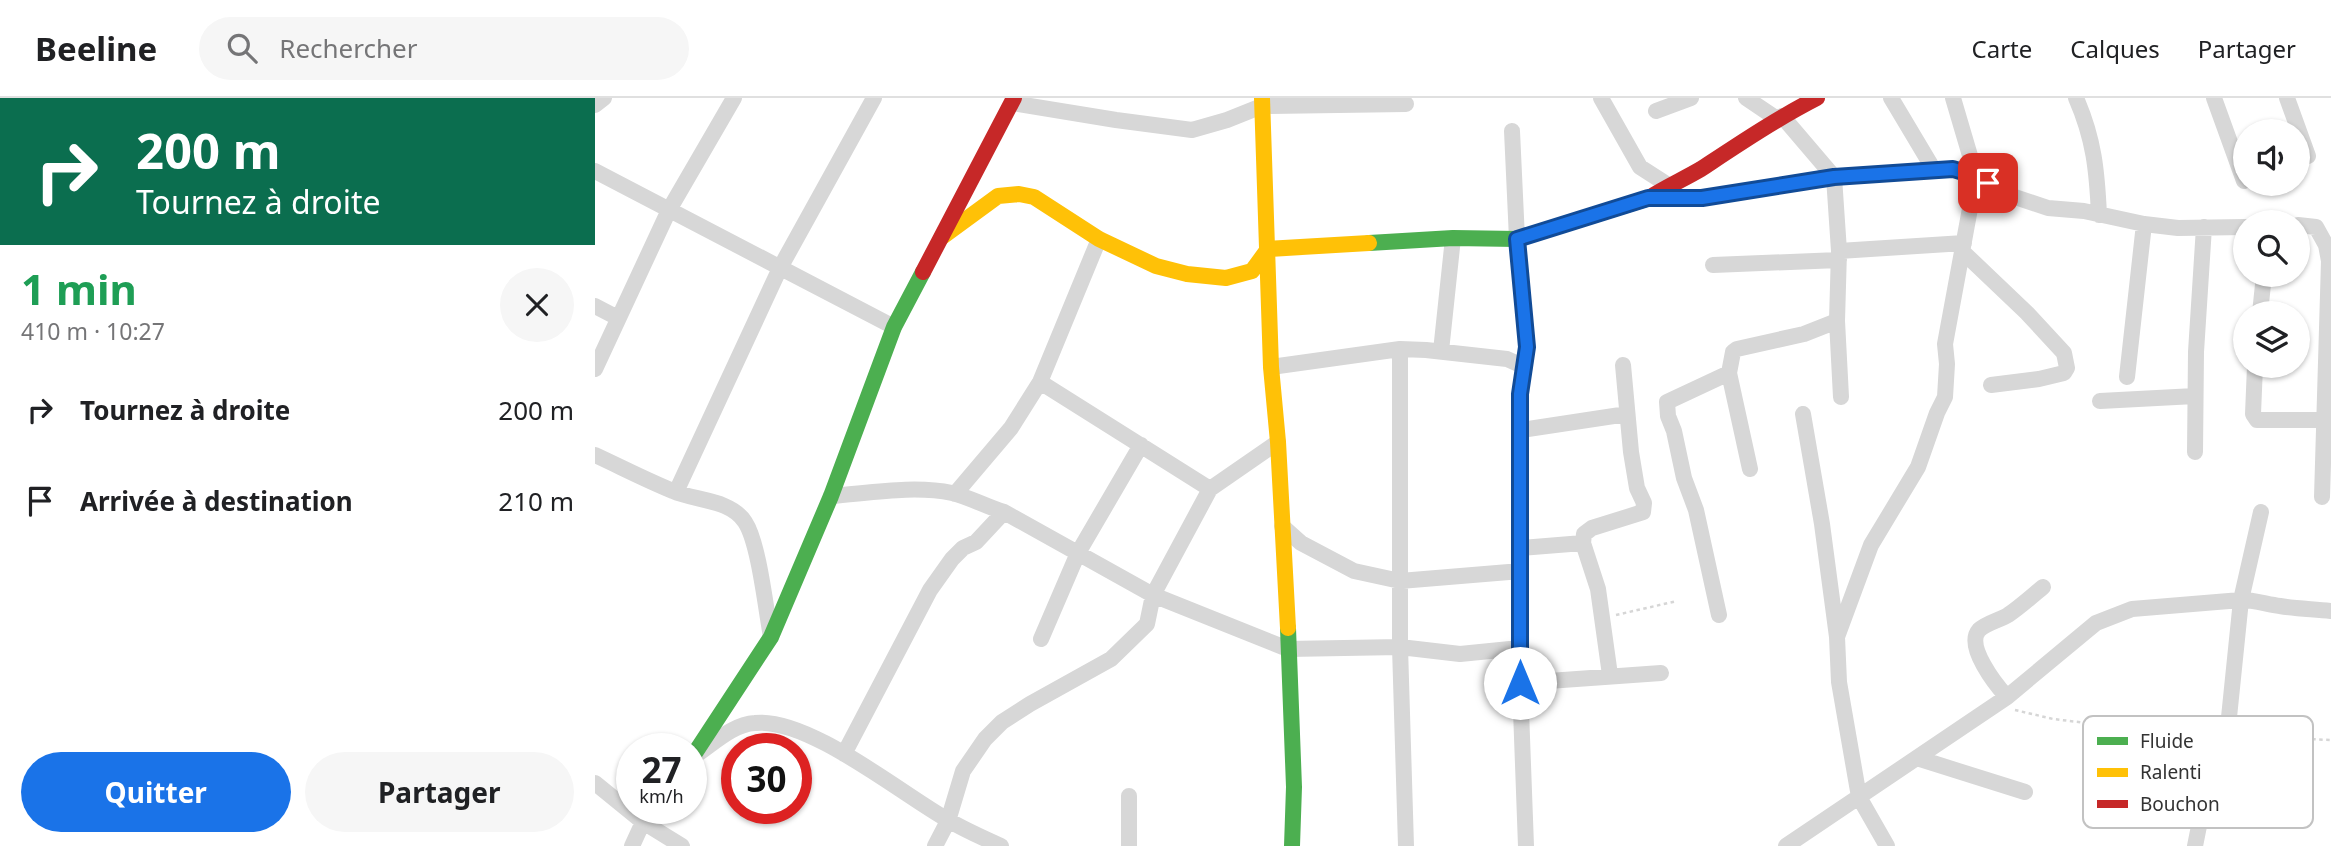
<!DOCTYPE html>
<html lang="fr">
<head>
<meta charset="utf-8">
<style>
	:root { --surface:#fff; --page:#f6f6f6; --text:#202124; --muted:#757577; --line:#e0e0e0; --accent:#1a73e8 }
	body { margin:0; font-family:"Noto Sans",sans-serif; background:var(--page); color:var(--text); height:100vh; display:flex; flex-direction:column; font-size:26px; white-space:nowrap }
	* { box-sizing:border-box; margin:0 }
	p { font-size:23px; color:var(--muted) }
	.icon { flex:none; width:38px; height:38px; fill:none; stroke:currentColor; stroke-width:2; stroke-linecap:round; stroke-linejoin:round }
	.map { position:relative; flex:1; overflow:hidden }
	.details { display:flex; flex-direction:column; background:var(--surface); width:595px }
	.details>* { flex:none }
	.banner { background:#0b6e4f; color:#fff; overflow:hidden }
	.fabs { position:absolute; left:1638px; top:21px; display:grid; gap:14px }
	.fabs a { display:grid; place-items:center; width:77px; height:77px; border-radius:50%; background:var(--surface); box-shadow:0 2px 5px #0004; font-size:35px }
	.speed { position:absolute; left:21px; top:635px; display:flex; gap:14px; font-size:35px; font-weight:700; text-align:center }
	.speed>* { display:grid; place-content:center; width:91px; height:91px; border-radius:50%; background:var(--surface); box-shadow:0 2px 5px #0004; line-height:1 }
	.speed small { font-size:18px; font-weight:400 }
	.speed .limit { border:10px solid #d22; background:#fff; color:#111 }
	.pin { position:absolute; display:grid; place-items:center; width:60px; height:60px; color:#fff; margin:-30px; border-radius:14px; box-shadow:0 4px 10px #0006 }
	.me { position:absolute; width:77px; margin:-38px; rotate:0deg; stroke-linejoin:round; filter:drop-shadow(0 0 5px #0008) }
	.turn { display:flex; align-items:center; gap:24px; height:147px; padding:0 21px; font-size:32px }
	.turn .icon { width:91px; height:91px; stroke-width:2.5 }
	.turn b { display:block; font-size:49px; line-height:60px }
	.round { display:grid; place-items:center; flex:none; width:74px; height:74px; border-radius:37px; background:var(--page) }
	.overview { display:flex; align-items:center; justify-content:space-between; height:119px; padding:0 21px }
	h1 { font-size:42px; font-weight:700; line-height:52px; color:#1e9e55 }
	.action { display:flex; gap:14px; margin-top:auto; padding:14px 21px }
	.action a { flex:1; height:80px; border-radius:42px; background:var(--accent); color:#fff; font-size:28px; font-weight:700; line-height:80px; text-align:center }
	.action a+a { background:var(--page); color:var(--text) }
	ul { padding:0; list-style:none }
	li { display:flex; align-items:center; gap:21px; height:91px; padding:0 21px }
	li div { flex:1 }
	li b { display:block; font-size:26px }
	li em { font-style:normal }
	header { display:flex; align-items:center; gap:42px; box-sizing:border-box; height:98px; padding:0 35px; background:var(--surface); border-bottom:2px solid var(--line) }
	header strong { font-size:33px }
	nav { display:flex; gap:38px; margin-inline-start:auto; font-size:24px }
	.search { width:490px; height:63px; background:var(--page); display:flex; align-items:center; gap:18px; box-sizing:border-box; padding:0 24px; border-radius:38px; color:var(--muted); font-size:26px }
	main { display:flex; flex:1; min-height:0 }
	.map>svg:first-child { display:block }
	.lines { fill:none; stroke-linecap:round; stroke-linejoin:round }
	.path { stroke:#d6d6d6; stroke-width:2.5; stroke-dasharray:3.5 3.5; stroke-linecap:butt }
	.street { stroke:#d7d7d7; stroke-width:16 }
	.fast { stroke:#4caf50; stroke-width:16 }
	.slow { stroke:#ffc107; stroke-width:16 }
	.jam { stroke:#c62828; stroke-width:16 }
	.route-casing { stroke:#114b97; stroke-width:18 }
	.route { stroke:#1a73e8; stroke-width:12 }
	.key { fill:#fff; stroke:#c2c2c2; stroke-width:2 }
	.key-label { font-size:19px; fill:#333 }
</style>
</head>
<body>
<header>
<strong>Beeline</strong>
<div class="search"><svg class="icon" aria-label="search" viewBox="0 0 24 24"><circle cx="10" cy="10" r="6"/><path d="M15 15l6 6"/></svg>Rechercher</div>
<nav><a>Carte</a><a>Calques</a><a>Partager</a></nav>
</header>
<main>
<section class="details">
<div class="banner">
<div class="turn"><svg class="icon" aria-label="right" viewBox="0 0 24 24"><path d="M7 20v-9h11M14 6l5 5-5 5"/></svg><div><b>200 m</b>Tournez à droite</div></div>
</div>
<div class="overview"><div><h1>1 min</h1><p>410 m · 10:27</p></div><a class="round"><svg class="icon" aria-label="close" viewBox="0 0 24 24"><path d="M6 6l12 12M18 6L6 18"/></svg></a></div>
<ul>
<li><svg class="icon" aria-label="right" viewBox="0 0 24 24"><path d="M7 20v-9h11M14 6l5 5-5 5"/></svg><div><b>Tournez à droite</b></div><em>200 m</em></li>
<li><svg class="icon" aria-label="arrive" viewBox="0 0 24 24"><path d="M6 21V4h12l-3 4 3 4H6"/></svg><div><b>Arrivée à destination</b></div><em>210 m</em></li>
</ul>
<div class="action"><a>Quitter</a><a>Partager</a></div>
</section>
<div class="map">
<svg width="1736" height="748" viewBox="0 0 1736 748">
	<rect width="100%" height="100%" fill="#fff"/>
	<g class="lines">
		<!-- path -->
		<path class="path" d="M1021 517 1082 503
			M1420 612 1458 621 1500 626 1618 629
			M1649 629H1674L1713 641 1736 642"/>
		<!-- street -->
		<path class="street" d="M1006 0 1045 69 1073 87
			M1151 0 1182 21
			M1296 0 1339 72
			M1481 0C1499 41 1502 73 1504 117
			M1619 0 1649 83
			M1692 0 1713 58
			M417 5 521 22 597 32 632 22 667 8 811 6
			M0 7 9 0
			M1061 13 1096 0
			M1187 18 1239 79 1358 71 1381 78 1414 97 1453 110 1489 113 1549 126 1583 130 1650 129
			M917 33 922 141 932 249 925 296V585L931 748
			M0 73 299 229
			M1053 101 1107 100 1239 79 1244 153 1242 223 1246 299
			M1703 127 1721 129 1731 147 1734 163 1727 399
			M1244 153 1369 145
			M1369 155 1432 215 1469 255 1472 270 1469 275 1444 281 1396 287
			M1118 167 1244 162
			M0 208 23 220
			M1665 215 1669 177
			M805 251V549L811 748
			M846 253 858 140
			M1660 268 1658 316 1662 322H1728
			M676 269 805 251 831 252 912 261 930 269
			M0 271 74 112 139 0
			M1532 279 1549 126
			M445 284 615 391
			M1505 303 1600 298
			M1208 316 1227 426 1242 539 1244 584 1264 699 1292 748
			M926 332 1032 316
			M1600 354 1601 254 1609 129
			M0 357C26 369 51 382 78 393 100 403 135 401 150 424 164 445 171 513 176 539
			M1155 371 1134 275 1138 254 1142 251 1209 236 1242 223
			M81 394 185 170 279 0
			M360 396 416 330 445 284 504 141
			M236 398C275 395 319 387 357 395 374 399 392 409 409 414L558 497 693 551 805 549 865 556 925 550
			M687 428 706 445 759 473 805 483 926 473
			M988 445 989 436 997 430 1048 414 1049 405 1042 390 1036 354 1028 267
			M926 450 988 445 1003 491 1015 577
			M1124 517 1101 412 1089 380 1079 333 1073 318 1072 304 1134 275
			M1242 539 1276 447 1323 369 1342 315 1350 299 1352 266 1350 246 1381 78 1358 0
			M446 541 483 455 546 347
			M925 585 1066 575
			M1412 599C1401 587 1370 548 1384 532 1391 525 1405 522 1413 517 1425 509 1437 498 1448 489
			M104 655C120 644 139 626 160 625 213 619 305 695 353 722 370 732 388 740 406 748
			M249 656 335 492 357 461 368 450 381 444 409 414
			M1322 660 1430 694
			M0 685 48 724 87 748
			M534 698V748
			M37 748 48 724 58 710
			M340 748 353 723 368 673 390 641 407 624 435 606 516 561 552 526 558 497 615 391 683 344
			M1191 748 1412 599 1501 525 1537 511 1646 502C1659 502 1671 506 1685 508 1702 511 1719 511 1736 513
			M1600 748 1608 708 1627 655 1633 629 1646 502 1666 414"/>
		<!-- fast -->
		<path class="fast" d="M774 145 858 140 922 141 1054 100
			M693 530 699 689 697 748
			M96 661 176 539 236 398 299 229 328 174"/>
		<!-- slow -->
		<path class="slow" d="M667 0 676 269 683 344 693 530
			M347 139 403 98 424 96 439 99 504 141 561 168 592 176 631 180 657 173 673 151 774 145"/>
		<!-- jam -->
		<path class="jam" d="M1054 100C1071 89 1089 81 1106 71 1144 46 1181 21 1222 0
			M328 174 419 0"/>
	</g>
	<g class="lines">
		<defs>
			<path id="route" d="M925 585V296L932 249 922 141 1053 100H1107L1239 79 1358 71 1381 78 1393 85"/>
		</defs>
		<!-- route casing -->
		<use href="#route" class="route-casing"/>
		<!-- route -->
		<use href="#route" class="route"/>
	</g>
	<!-- legend -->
	<rect x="1488" y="618" width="230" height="112" rx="10" class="key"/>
	<rect x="1502" y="639" width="31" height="8" fill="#4caf50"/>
	<rect x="1502" y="670" width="31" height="9" fill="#ffc107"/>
	<rect x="1502" y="702" width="31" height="8" fill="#c62828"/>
	<g class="key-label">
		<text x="1545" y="650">Fluide</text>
		<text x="1545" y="681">Ralenti</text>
		<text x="1545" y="713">Bouchon</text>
	</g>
</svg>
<div class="fabs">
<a><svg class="icon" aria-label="sound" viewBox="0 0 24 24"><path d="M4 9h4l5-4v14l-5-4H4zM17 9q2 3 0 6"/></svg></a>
<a><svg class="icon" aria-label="search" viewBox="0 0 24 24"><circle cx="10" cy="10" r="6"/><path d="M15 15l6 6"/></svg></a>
<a><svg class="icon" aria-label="layers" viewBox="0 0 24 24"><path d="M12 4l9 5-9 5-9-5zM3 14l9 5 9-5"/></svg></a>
</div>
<div class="speed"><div>27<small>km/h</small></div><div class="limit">30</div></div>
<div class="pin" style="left:1393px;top:85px;background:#d93025"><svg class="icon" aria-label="arrive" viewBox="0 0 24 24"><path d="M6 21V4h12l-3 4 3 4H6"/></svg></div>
<svg class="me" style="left:925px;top:585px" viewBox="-20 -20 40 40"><circle r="19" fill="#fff"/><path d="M0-13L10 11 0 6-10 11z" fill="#1a73e8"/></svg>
</div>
</main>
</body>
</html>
